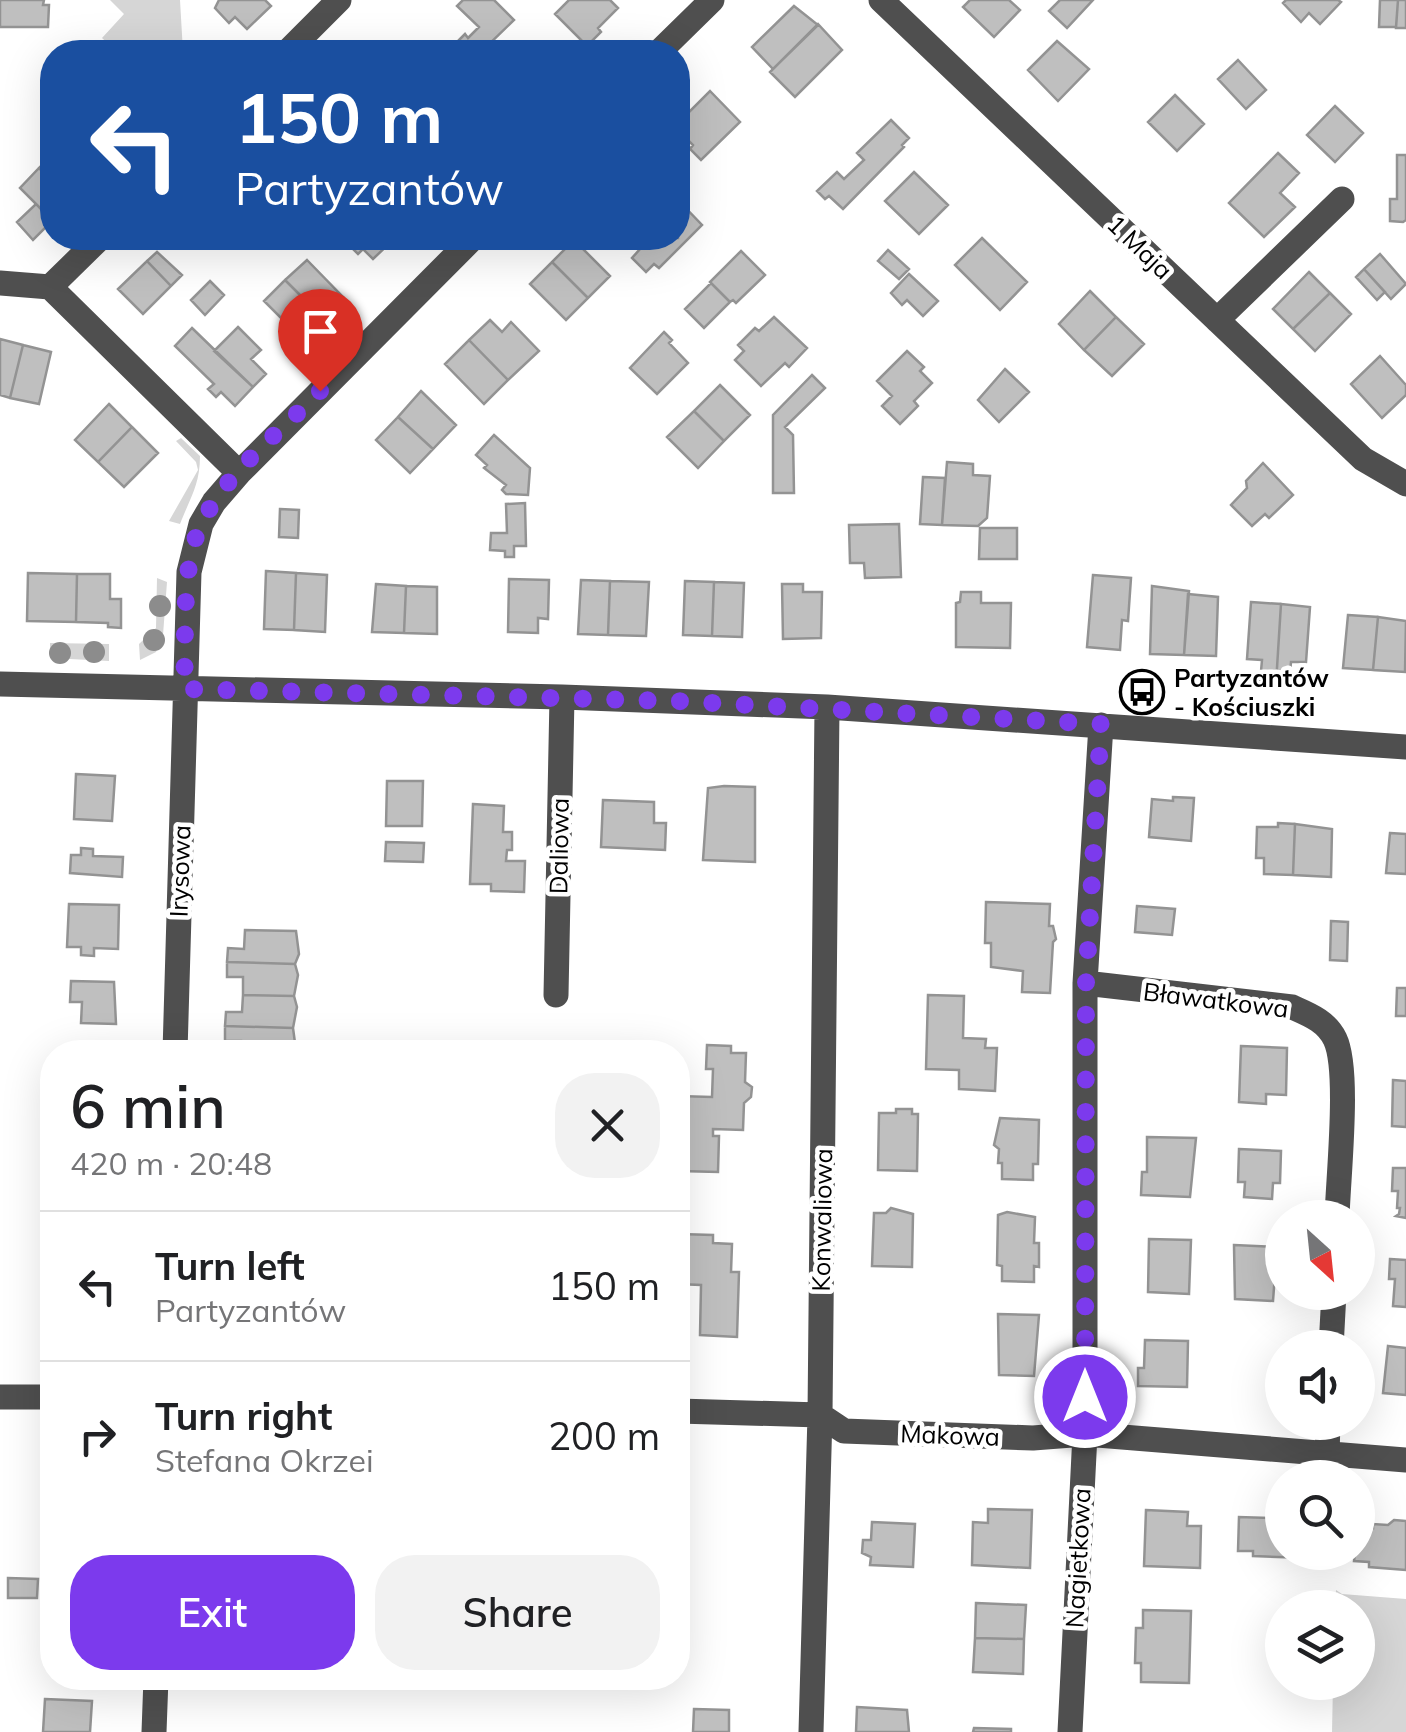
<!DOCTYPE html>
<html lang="en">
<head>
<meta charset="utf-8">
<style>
	:root { --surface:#fff; --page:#f2f2f2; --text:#202124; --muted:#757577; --line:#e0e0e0; --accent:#7c3aed }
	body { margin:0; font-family:Mulish,sans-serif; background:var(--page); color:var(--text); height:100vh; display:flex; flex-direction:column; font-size:38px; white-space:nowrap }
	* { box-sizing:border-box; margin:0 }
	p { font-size:32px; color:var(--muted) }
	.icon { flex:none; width:55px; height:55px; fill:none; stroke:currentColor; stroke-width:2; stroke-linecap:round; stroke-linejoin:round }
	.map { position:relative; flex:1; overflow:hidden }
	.side { position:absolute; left:40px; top:1040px; width:650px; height:650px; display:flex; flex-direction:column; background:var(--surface); border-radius:40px; box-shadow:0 10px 40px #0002 }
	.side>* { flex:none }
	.guide { position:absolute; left:40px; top:40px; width:650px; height:210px; border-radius:40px; box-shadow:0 10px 40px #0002; background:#1a4fa0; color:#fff; overflow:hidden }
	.needle { width:65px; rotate:153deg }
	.tools { position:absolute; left:1265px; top:1200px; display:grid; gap:20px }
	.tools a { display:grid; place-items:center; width:110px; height:110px; border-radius:50%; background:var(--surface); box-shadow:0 10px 40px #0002; font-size:50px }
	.pin { position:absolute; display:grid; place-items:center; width:85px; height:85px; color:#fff; margin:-102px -42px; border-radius:50% 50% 50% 0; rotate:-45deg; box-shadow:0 0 10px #0007 }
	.pin .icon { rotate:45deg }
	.me { position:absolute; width:110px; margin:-55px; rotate:0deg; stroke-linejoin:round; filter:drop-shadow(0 0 8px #0008) }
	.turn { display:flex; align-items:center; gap:35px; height:210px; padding:0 30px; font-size:45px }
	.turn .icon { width:130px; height:130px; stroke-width:2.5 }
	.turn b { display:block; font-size:70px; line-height:85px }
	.round { display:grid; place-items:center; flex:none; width:105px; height:105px; border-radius:40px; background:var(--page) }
	.summary { display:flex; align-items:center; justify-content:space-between; height:170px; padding:0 30px }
	h1 { font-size:60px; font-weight:600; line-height:75px }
	.cta { display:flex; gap:20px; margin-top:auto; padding:20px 30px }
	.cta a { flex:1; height:115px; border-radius:40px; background:var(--accent); color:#fff; font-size:40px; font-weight:600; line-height:115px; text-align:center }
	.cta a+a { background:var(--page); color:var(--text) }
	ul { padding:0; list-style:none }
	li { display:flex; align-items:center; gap:30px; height:150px; padding:0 30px; border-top:2px solid var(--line) }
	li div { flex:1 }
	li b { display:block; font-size:38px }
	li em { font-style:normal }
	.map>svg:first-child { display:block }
	.green { fill:#d6d6d6 }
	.building { fill:#bfbfbf; stroke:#939393; stroke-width:2.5 }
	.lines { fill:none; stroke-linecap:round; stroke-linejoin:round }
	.minor { stroke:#4f4f4f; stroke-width:25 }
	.tree { fill:#8c8c8c }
	.route { stroke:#7c3aed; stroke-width:18; stroke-dasharray:0 32.4 }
	.labels { text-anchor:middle; stroke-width:9; stroke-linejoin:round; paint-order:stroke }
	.street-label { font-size:25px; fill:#000; stroke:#fff }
	.poi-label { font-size:25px; font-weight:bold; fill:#000; stroke:#fff; text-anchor:start }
</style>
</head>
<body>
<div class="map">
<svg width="1406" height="1732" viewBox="0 0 1406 1732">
	<rect width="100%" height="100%" fill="#fff"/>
	<!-- green -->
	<path class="green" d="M110 0H180L183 52H117L102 38 124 14Z
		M181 438 200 456C200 485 190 498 180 524L169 521 198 470 196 462 176 441Z
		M157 578 167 582 163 635 156 652 140 660 139 644 156 628Z
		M50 643 109 644V661L50 658Z
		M1336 1590 1342 1594 1406 1599V1732H1332L1333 1683 1358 1682V1608L1335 1607Z"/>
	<!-- building -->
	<path class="building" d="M0 0H44L43 5H49L48 27H0Z
		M219 0H265L271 6 247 29 235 17 229 23 215 8Z
		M463 0H494L514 20 481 52H461L454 45 465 34 468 38 479 27 457 6Z
		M569 0H610L618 8 598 28 601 32 587 46 555 14Z
		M970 0H1009L1020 10 994 37 963 7Z
		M1060 0H1093L1067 28 1049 11Z
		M1286 0H1338L1341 2 1320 24 1309 13 1301 22 1283 3Z
		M1380 0H1398L1396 27H1379Z
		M1398 0H1406V28H1396Z
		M794 6 818 25 773 69 752 47Z
		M818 24 842 50 795 97 770 72Z
		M1057 41 1089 69 1058 101 1028 70Z
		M1238 60 1266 90 1246 109 1218 79Z
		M710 91 740 122 701 160 690 149 693 145 678 130V123Z
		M1175 95 1204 124 1177 151 1148 122Z
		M1335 106 1363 133 1335 162 1307 135Z
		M891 120 909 138 902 145 904 147 843 209 829 196 825 199 817 191 837 172 844 179 864 160 857 153Z
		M1278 153 1299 173 1280 193 1295 207 1264 237 1229 203Z
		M52 155V181L39 168Z
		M1397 155H1406V220L1403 222 1390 221V199H1397Z
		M39 168 52 181V220L20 188Z
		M914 172 948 205 919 234 885 201Z
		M678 200 702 225 659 268 654 264 646 272 632 258 640 249 630 239 678 238Z
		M36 204 52 221 33 240 17 222Z
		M198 238H221L209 248Z
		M352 238H351H395L373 259 363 249 358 254 347 243Z
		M982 238 1027 282 1000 310 955 265Z
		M574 240 610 276 588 298 552 262Z
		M888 250 909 269 899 279 878 261Z
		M741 251 765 275 736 303 733 300 730 302 710 282Z
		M157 252 182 275 171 286 147 261Z
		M1380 254 1406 284 1391 299 1364 269Z
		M307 260 343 297 323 318 285 280Z
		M147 261 171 286 143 314 118 289Z
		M552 262 588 298 566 320 530 284Z
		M1364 269 1385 292 1377 300 1356 277Z
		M1309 272 1330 293 1293 329 1273 309Z
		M909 274 938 301 923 316 907 300 902 305 891 293Z
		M285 280 323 318 302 339 264 301Z
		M210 281 224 295 205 315 191 300Z
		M711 283 730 302 704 328 685 309Z
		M1090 291 1116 317 1084 350 1059 324Z
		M1330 293 1351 314 1315 351 1293 329Z
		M774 317 807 348 789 367 785 363 761 386 735 360 744 351 738 345 755 328 759 331Z
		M1116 317 1144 344 1112 376 1084 350Z
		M490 320 502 332 511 322 539 351 508 380 469 340Z
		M238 327 261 350 251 359 266 374 253 387 214 351Z
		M192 328 253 387 235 406 221 392 216 397 208 389 214 384 175 346Z
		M664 332 672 340 669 343 688 363 657 394 630 368Z
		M0 339 23 345 10 398 0 395Z
		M469 340 508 380 484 404 445 364Z
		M23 345 51 352 39 404 10 398Z
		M907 351 924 367 920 371 932 383 914 401 918 406 900 424 882 406 892 396 877 381Z
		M1380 356 1406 385V395L1382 418 1351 384Z
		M1005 369 1029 392 999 422 978 400Z
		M812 375 825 388 785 427 793 435 794 493H773V415Z
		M720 385 750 415 724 441 694 411Z
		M421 391 456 425 433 449 398 417Z
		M109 404 132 427 98 462 75 440Z
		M694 411 724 441 698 468 667 437Z
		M398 417 433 449 410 473 376 440Z
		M132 427 158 453 124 487 98 462Z
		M494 435 530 468 528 495 506 494 502 490 506 485 484 468 487 465 476 455Z
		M947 462 973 464V475L990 476 987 518 978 526 942 525Z
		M1263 463 1293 495 1269 518 1265 514 1252 526 1231 505 1247 488 1246 481Z
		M923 477 945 478 942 525 920 524Z
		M525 503 526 546H514V557H505V551L490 550 491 533H507L506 504Z
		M280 509 299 510 298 538 279 537Z
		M899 524 901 577 865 578 864 563H850L849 525Z
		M980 528H1017V559H979Z
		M266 571 296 573 294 630 264 629Z
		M28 573 77 574 76 622 27 621Z
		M296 573 327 575 325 632 294 630Z
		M77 574H110V599H121V628L108 627V623L76 622Z
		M1093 575 1131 578 1128 621 1122 620 1120 650 1087 647Z
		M509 579 549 580 548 619 538 618V633L508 632Z
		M581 580 610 581 608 635 578 634Z
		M610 581 649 582 646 636 608 635Z
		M685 581 714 582 712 636 683 635Z
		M714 582 744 583 742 637 712 636Z
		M376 584 406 586 404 633 372 632Z
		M782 584H803V592H822L821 638 783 639Z
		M406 586 437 587V634L404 633Z
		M1152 586 1189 591 1184 655 1150 654Z
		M961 592H981V603H1011L1010 648 956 647V603L960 602Z
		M1188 594 1218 597 1216 656 1184 655Z
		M1251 602 1281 604 1276 684 1260 682 1262 660 1247 659Z
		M1281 604 1310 607 1306 662H1291L1289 685 1276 684Z
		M1348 615 1378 617 1373 670 1343 668Z
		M1378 617 1406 621 1405 672 1373 670Z
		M76 774 115 776 112 821 74 819Z
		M387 781H423L422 826H386Z
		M724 786 755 787V862L703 860 708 788Z
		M1173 797 1194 798 1191 841 1149 837 1152 799 1173 801Z
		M603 800 654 802V823H666L665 850 601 847Z
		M473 804 504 806 503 832H512V850H507L506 861H525L524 892 491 891V884H470Z
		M1278 823 1295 824 1293 875 1264 874V858H1256L1257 827H1278Z
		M1295 824 1332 829 1331 877 1293 875Z
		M1390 833 1406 834V874L1386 873Z
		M386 842 424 843 423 862 385 861Z
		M81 848 93 849V856L123 857 122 877 70 873 71 855H81Z
		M986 902 1050 904 1049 926H1053L1056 939 1053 942 1050 993 1022 992 1023 971 991 967V943H985Z
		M69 904 119 905 118 949 94 948V956L81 955V947H67Z
		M1137 906 1175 909 1172 935 1135 932Z
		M1331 921 1348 922 1347 961 1330 960Z
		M245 930 296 931 299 954 295 964 227 962 228 948 244 949Z
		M227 962 295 964 298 975 294 996 243 995V977H227Z
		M71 981 114 982 116 1024 81 1023 82 1002H70Z
		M1397 988H1406V1016H1396Z
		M243 995 294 996 297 1007 293 1028 225 1026 226 1012H242Z
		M928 995 964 996 963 1038 986 1039 985 1048H997L995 1091 959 1089V1070L926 1069Z
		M225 1026 293 1028 296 1050 294 1052H241V1041H225Z
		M707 1045 731 1046V1053H746L745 1082 752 1087 751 1097 744 1103 743 1130 713 1129V1136H719L718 1172 680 1171 681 1128 678 1127V1096L712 1097 713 1069H706Z
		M1241 1046 1287 1048 1286 1095 1266 1094V1104L1239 1102Z
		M1393 1080 1406 1081V1127L1392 1126Z
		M896 1109H912V1114H918L917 1171 878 1170 879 1113H896Z
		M1000 1118 1039 1120 1038 1164H1033V1180L1002 1179V1163H998L999 1149 994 1145Z
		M1147 1137 1196 1138 1190 1197 1141 1195 1142 1172H1147Z
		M1239 1149 1281 1151 1280 1183H1273L1272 1199 1244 1197 1245 1182H1238Z
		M1393 1168H1406V1218L1396 1216 1399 1214 1400 1208H1397L1398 1191H1392Z
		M891 1208 913 1214 912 1267 872 1266 874 1213H886Z
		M1007 1212 1035 1217 1034 1243H1039V1267L1034 1266V1282L1002 1281V1266L997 1265 998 1215Z
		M679 1234 713 1235V1243L732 1244 731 1272H739L737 1337 700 1335 701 1285 678 1284Z
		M1149 1239 1191 1240 1189 1294 1148 1292Z
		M1234 1245 1277 1247 1273 1301 1235 1299Z
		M1390 1259 1406 1260V1307L1393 1306 1395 1279H1389Z
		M998 1314 1039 1315 1034 1376 999 1375Z
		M1145 1340 1188 1341 1187 1387 1138 1386V1368H1144Z
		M1388 1346 1406 1348V1395L1383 1393Z
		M988 1509 1032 1510 1030 1568 972 1565 973 1522 988 1523Z
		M1146 1510 1188 1512 1187 1526H1201L1200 1568 1144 1566Z
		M1270 1510 1282 1511V1552H1308L1306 1558 1253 1556V1551H1238L1239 1517 1270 1518Z
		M1394 1520 1406 1521V1570L1369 1567V1562L1354 1561 1355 1552H1358V1526L1373 1528V1524L1388 1525Z
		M872 1522 915 1524 913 1567 870 1565 871 1557 862 1553 863 1540H871Z
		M46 1535H52V1580H44Z
		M8 1578 38 1579 37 1598H8Z
		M976 1603 1026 1605 1024 1639 975 1638Z
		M1143 1610 1191 1611 1189 1683 1141 1682V1663H1135L1136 1628H1143Z
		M50 1623H52V1663H48Z
		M975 1638 1024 1639 1023 1674 973 1672Z
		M45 1699 92 1701 90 1732H43Z
		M857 1707 907 1710 909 1732H856Z
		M694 1709 729 1710V1732H693Z
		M974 1728 1011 1729V1732H973Z"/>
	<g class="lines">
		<!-- minor -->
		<path class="minor" d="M881 0 1363 459 1406 484
			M287 52 339 0
			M659 52 712 0
			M0 283 50 287 100 238
			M50 287 239 473
			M1217 320 1342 199
			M0 684 562 697 827 707 1406 747
			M1085 983 1292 1007C1310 1015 1326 1021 1335 1039 1350 1070 1338 1178 1337 1218
			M556 995 562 697
			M175 1052 189 572 201 524 214 502 239 473 473 238
			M1331 1348 1334 1292
			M0 1397H52
			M678 1411 820 1415 844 1431 1033 1438 1085 1434 1406 1460
			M1327 1455 1328 1422
			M154 1732 156 1678
			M811 1732 820 1415 827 707
			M1070 1732 1085 1434V983L1101 725"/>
	</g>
	<!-- trees -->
	<g class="tree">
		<circle cx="160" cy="606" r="11"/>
		<circle cx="154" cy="640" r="11"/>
		<circle cx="94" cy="652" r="11"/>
		<circle cx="60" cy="653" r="11"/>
	</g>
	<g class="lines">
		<!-- route -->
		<path class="route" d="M320 391C277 436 213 481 194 543 182 583 186 647 184 689L676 701 1101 724 1086 983 1085 1397"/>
	</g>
	<!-- icons -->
	<defs>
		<symbol id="bus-ring" viewBox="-11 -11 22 22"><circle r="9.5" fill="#fff" stroke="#000" stroke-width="1.5"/><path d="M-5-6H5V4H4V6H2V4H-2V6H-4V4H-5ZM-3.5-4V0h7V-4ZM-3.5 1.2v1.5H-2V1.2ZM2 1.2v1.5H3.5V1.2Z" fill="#000"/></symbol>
	</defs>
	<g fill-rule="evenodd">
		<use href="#bus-ring" x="1117" y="667" width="50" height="50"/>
	</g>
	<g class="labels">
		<!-- street labels -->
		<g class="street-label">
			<text transform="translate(1140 247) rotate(44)" y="9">1 Maja</text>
			<text transform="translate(559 846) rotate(-89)" y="9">Daliowa</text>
			<text transform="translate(180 871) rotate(-88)" y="9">Irysowa</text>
			<text transform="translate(1216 1000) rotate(7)" y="9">Bławatkowa</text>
			<text transform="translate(822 1220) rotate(-89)" y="9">Konwaliowa</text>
			<text transform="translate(950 1435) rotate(2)" y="9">Makowa</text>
			<text transform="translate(1078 1558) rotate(-87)" y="9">Nagietkowa</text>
		</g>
		<!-- poi labels -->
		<g class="poi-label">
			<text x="1174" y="687">Partyzantów<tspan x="1174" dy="29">- Kościuszki</tspan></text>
		</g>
	</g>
</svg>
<div class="tools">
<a><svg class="needle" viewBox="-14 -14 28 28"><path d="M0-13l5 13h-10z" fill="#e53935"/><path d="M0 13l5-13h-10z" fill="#757577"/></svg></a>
<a><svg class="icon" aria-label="sound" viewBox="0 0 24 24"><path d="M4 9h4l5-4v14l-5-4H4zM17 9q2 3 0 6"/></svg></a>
<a><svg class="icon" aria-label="search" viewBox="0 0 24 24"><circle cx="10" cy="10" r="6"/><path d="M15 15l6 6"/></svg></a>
<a><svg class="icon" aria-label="layers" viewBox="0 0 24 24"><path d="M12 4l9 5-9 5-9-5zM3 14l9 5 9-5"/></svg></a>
</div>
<div class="pin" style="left:320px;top:391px;background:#d93025"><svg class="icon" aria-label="arrive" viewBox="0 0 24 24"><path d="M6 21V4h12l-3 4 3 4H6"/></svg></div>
<svg class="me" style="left:1085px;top:1397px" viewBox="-20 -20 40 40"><circle r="17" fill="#7c3aed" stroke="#fff" stroke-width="3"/><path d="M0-11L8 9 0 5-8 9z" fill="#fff"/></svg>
<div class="guide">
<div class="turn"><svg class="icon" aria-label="left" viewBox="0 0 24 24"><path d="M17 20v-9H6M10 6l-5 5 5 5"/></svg><div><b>150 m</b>Partyzantów</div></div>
</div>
<section class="side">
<div class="summary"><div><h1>6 min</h1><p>420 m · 20:48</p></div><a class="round"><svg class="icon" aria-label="close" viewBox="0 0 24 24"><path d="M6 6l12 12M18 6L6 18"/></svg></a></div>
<ul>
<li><svg class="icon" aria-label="left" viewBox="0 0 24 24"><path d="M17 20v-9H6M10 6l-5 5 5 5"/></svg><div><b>Turn left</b><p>Partyzantów</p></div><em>150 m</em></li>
<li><svg class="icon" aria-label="right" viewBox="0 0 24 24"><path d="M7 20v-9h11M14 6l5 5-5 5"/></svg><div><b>Turn right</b><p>Stefana Okrzei</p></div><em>200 m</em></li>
</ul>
<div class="cta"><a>Exit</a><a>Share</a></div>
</section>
</div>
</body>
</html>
